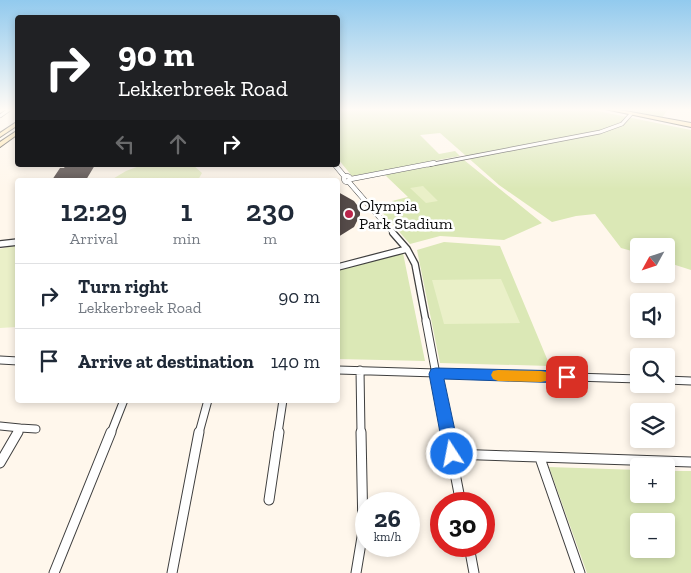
<!DOCTYPE html>
<html lang="en">
<head>
<meta charset="utf-8">
<style>
	:root { --surface:#fff; --page:#f2f2f3; --text:#1f2937; --muted:#747a83; --line:#e0e1e3 }
	body { margin:0; font-family:"Zilla Slab",serif; background:var(--page); color:var(--text); height:100vh; display:flex; flex-direction:column; font-size:19px; white-space:nowrap }
	* { box-sizing:border-box; margin:0 }
	p { font-size:16px; color:var(--muted) }
	.icon { flex:none; width:28px; height:28px; fill:none; stroke:currentColor; stroke-width:2; stroke-linecap:round; stroke-linejoin:round }
	.map { position:relative; flex:1; overflow:hidden }
	.sheet { position:absolute; left:15px; top:178px; width:325px; height:225px; display:flex; flex-direction:column; background:var(--surface); border-radius:5px; box-shadow:0 2px 8px #0003 }
	.sheet>* { flex:none }
	.hud { position:absolute; left:15px; top:15px; width:325px; height:152px; border-radius:5px; box-shadow:0 2px 8px #0003; background:#202124; color:#fff; overflow:hidden }
	.needle { width:32px; rotate:230deg }
	.tools { position:absolute; left:630px; top:238px; display:grid; gap:10px }
	.tools a { display:grid; place-items:center; width:45px; height:45px; border-radius:5px; background:var(--surface); box-shadow:0 2px 8px #0003; font-size:25px }
	.speed { position:absolute; left:355px; top:492px; display:flex; gap:10px; font-size:25px; font-weight:700; text-align:center }
	.speed>* { display:grid; place-content:center; width:65px; height:65px; border-radius:50%; background:var(--surface); box-shadow:0 2px 8px #0003; line-height:1 }
	.speed small { font-size:12px; font-weight:400 }
	.speed .limit { border:8px solid #d22; background:#fff; color:#111 }
	.pin { position:absolute; display:grid; place-items:center; width:42px; height:42px; color:#fff; margin:-21px; border-radius:10px; box-shadow:0 2px 8px #0006 }
	.me { position:absolute; width:55px; margin:-28px; rotate:349deg; stroke-linejoin:round; filter:drop-shadow(0 0 4px #0008) }
	.turn { display:flex; align-items:center; gap:18px; height:105px; padding:0 20px; font-size:22px }
	.turn .icon { width:65px; height:65px; stroke-width:2.5 }
	.turn b { display:block; font-size:35px; line-height:42px }
	.lanes { display:flex; align-items:center; height:48px; padding:0 20px; background:#0003; justify-content:center; gap:25px; direction:ltr }
	.lanes .off { opacity:.35 }
	.eta { display:flex; justify-content:space-evenly; align-items:center; height:85px; text-align:center }
	.eta b { font-size:30px; font-weight:600; line-height:35px }
	ul { padding:0; list-style:none }
	li { display:flex; align-items:center; gap:15px; height:65px; padding:0 20px; border-top:1px solid var(--line) }
	li div { flex:1 }
	li b { display:block; font-size:19px }
	li em { font-style:normal }
	.map>svg:first-child { display:block }
	.green { fill:#dbe8b6; fill-rule:evenodd }
	.pitch { fill:#eaf0c8 }
	.building { fill:#554b49 }
	.lines { fill:none; stroke-linecap:round; stroke-linejoin:round }
	.street-far4-casing { stroke:#3f3f3f; stroke-width:4.5 }
	.street-far3-casing { stroke:#3f3f3f; stroke-width:5.5 }
	.street-far2-casing { stroke:#3f3f3f; stroke-width:8 }
	.street-far1-casing { stroke:#3f3f3f; stroke-width:9 }
	.street-casing { stroke:#3f3f3f; stroke-width:11 }
	.secondary-casing { stroke:#2e2e2e; stroke-width:2 }
	.street-far4 { stroke:#fff; stroke-width:3 }
	.street-far3 { stroke:#fff; stroke-width:4.5 }
	.street-far2 { stroke:#fff; stroke-width:5.5 }
	.street-far1 { stroke:#fff; stroke-width:7 }
	.street { stroke:#fff; stroke-width:9 }
	.secondary { fill:#fee3a7; fill-rule:evenodd }
	.route { fill:#1a73e8; stroke:#114b97 }
	.slow { fill:#f59e0b }
	.poi-dot { fill:#bb254b; stroke:#fff; stroke-width:2 }
	.labels { text-anchor:middle; stroke-width:5; stroke-linejoin:round; paint-order:stroke }
	.poi-label { font-size:16px; fill:#0c0c0c; stroke:#fff; text-anchor:start }
</style>
</head>
<body>
<div class="map">
<svg width="691" height="573" viewBox="0 0 691 573">
	<rect width="100%" height="100%" fill="#fff7ec"/>
	<!-- green -->
	<path class="green" d="M338 109H588L691 130V270L666 262V246H639V253L621 248 595 214 576 216 552 222 499 185 440 133 420 135 439 154 455 151 460 156 352 176 338 159Z
		M616 109H668L662 118Z
		M464 160 542 223 504 240 440 236 410 244 380 210 396 206 392 201 408 197 385 175Z
		M444 242 500 246 550 366 440 363 417 250Z
		M403 253 425 361 338 359V270Z
		M549 467 639 470V494H666V471H691V573H587ZM639 521H666V549H639Z"/>
	<!-- pitch -->
	<path class="pitch" d="M142 165H193L202 173 198 180H111L126 171Z
		M423 186 438 201 426 203 410 188Z
		M17 245V327L0 328V249Z
		M501 279 520 323 444 324 432 280Z"/>
	<!-- building -->
	<path class="building" d="M66 165H95L86 180H52L60 168H64Z
		M338 192 354 201 360 209V215L354 227 338 237Z"/>
	<g class="lines">
		<defs>
			<path id="street-far4" d="M0 116 10 109
				M428 165 600 132 622 124 631 114"/>
			<path id="street-far3" d="M335 165 345 177
				M344 179a3 3 0 1 1 6 0a3 3 0 1 1-6 0Z
				M351 179 434 163
				M348 181 394 234"/>
			<path id="street-far2" d="M393 233 407 249 415 264 426 322
				M0 244 18 242
				M338 267 407 249"/>
			<path id="street-far1" d="M426 321 447 433
				M0 360 18 361
				M338 370 639 379
				M360 370 361 433
				M666 380 691 381
				M0 426 20 428 17 433
				M20 428 36 429
				M111 433 124 400
				M199 433 208 400
				M278 433 283 400"/>
			<path id="street" d="M447 432 461 504
				M452 454 691 462
				M540 458 580 573
				M0 463 18 432
				M269 500 279 432
				M469 546 474 573
				M54 573 111 432
				M172 573 199 432
				M356 573 363 531 361 432"/>
			<path id="secondary" d="M605 109H614L691 123V127Z
				M18 121V125L0 137V133Z
				M18 130V134L0 147V142Z"/>
		</defs>
		<!-- street-far4 casing -->
		<use href="#street-far4" class="street-far4-casing"/>
		<!-- street-far3 casing -->
		<use href="#street-far3" class="street-far3-casing"/>
		<!-- street-far2 casing -->
		<use href="#street-far2" class="street-far2-casing"/>
		<!-- street-far1 casing -->
		<use href="#street-far1" class="street-far1-casing"/>
		<!-- street casing -->
		<use href="#street" class="street-casing"/>
		<!-- secondary casing -->
		<use href="#secondary" class="secondary-casing"/>
		<!-- street-far4 -->
		<use href="#street-far4" class="street-far4"/>
		<!-- street-far3 -->
		<use href="#street-far3" class="street-far3"/>
		<!-- street-far2 -->
		<use href="#street-far2" class="street-far2"/>
		<!-- street-far1 -->
		<use href="#street-far1" class="street-far1"/>
		<!-- street -->
		<use href="#street" class="street"/>
		<!-- secondary -->
		<use href="#secondary" class="secondary"/>
	</g>
	<!-- sky -->
	<linearGradient id="sky" x2="0" y2="1"><stop stop-color="#92caee"/><stop offset="0.58" stop-color="#fffbf6"/><stop offset="1" stop-color="#fffbf6" stop-opacity="0"/></linearGradient>
	<rect width="691" height="189" fill="url(#sky)"/>
	<!-- route -->
	<path class="route" d="M436 368 567 371 572 373 574 377 572 381 567 383 444 379 460 454 458 459 452 462 446 459 444 454 429 374 431 369Z"/>
	<!-- slow -->
	<path class="slow" d="M498 370 541 371 546 372 548 376 546 381 541 382 498 381 493 379 491 375 493 371Z"/>
	<!-- markers -->
	<circle class="poi-dot" cx="349" cy="214" r="5"/>
	<g class="labels">
		<!-- poi labels -->
		<g class="poi-label">
			<text x="359" y="211">Olympia<tspan x="359" dy="18">Park Stadium</tspan></text>
		</g>
	</g>
</svg>
<div class="tools">
<a><svg class="needle" viewBox="-14 -14 28 28"><path d="M0-13l5 13h-10z" fill="#e53935"/><path d="M0 13l5-13h-10z" fill="#747a83"/></svg></a>
<a><svg class="icon" aria-label="sound" viewBox="0 0 24 24"><path d="M4 9h4l5-4v14l-5-4H4zM17 9q2 3 0 6"/></svg></a>
<a><svg class="icon" aria-label="search" viewBox="0 0 24 24"><circle cx="10" cy="10" r="6"/><path d="M15 15l6 6"/></svg></a>
<a><svg class="icon" aria-label="layers" viewBox="0 0 24 24"><path d="M12 4l9 5-9 5-9-5zM3 14l9 5 9-5"/></svg></a>
<a>+</a>
<a>−</a>
</div>
<div class="speed"><div>26<small>km/h</small></div><div class="limit">30</div></div>
<div class="pin" style="left:567px;top:377px;background:#d93025"><svg class="icon" aria-label="arrive" viewBox="0 0 24 24"><path d="M6 21V4h12l-3 4 3 4H6"/></svg></div>
<svg class="me" style="left:452px;top:454px" viewBox="-20 -20 40 40"><circle r="17" fill="#1a73e8" stroke="#fff" stroke-width="3"/><path d="M0-11L8 9 0 5-8 9z" fill="#fff"/></svg>
<div class="hud">
<div class="turn"><svg class="icon" aria-label="right" viewBox="0 0 24 24"><path d="M7 20v-9h11M14 6l5 5-5 5"/></svg><div><b>90 m</b>Lekkerbreek Road</div></div>
<div class="lanes"><svg class="icon off" aria-label="left" viewBox="0 0 24 24"><path d="M17 20v-9H6M10 6l-5 5 5 5"/></svg><svg class="icon off" aria-label="ahead" viewBox="0 0 24 24"><path d="M12 20V5M6 11l6-6 6 6"/></svg><svg class="icon" aria-label="right" viewBox="0 0 24 24"><path d="M7 20v-9h11M14 6l5 5-5 5"/></svg></div>
</div>
<section class="sheet">
<div class="eta">
<div><b>12:29</b><p>Arrival</p></div>
<div><b>1</b><p>min</p></div>
<div><b>230</b><p>m</p></div>
</div>
<ul>
<li><svg class="icon" aria-label="right" viewBox="0 0 24 24"><path d="M7 20v-9h11M14 6l5 5-5 5"/></svg><div><b>Turn right</b><p>Lekkerbreek Road</p></div><em>90 m</em></li>
<li><svg class="icon" aria-label="arrive" viewBox="0 0 24 24"><path d="M6 21V4h12l-3 4 3 4H6"/></svg><div><b>Arrive at destination</b></div><em>140 m</em></li>
</ul>
</section>
</div>
</body>
</html>
